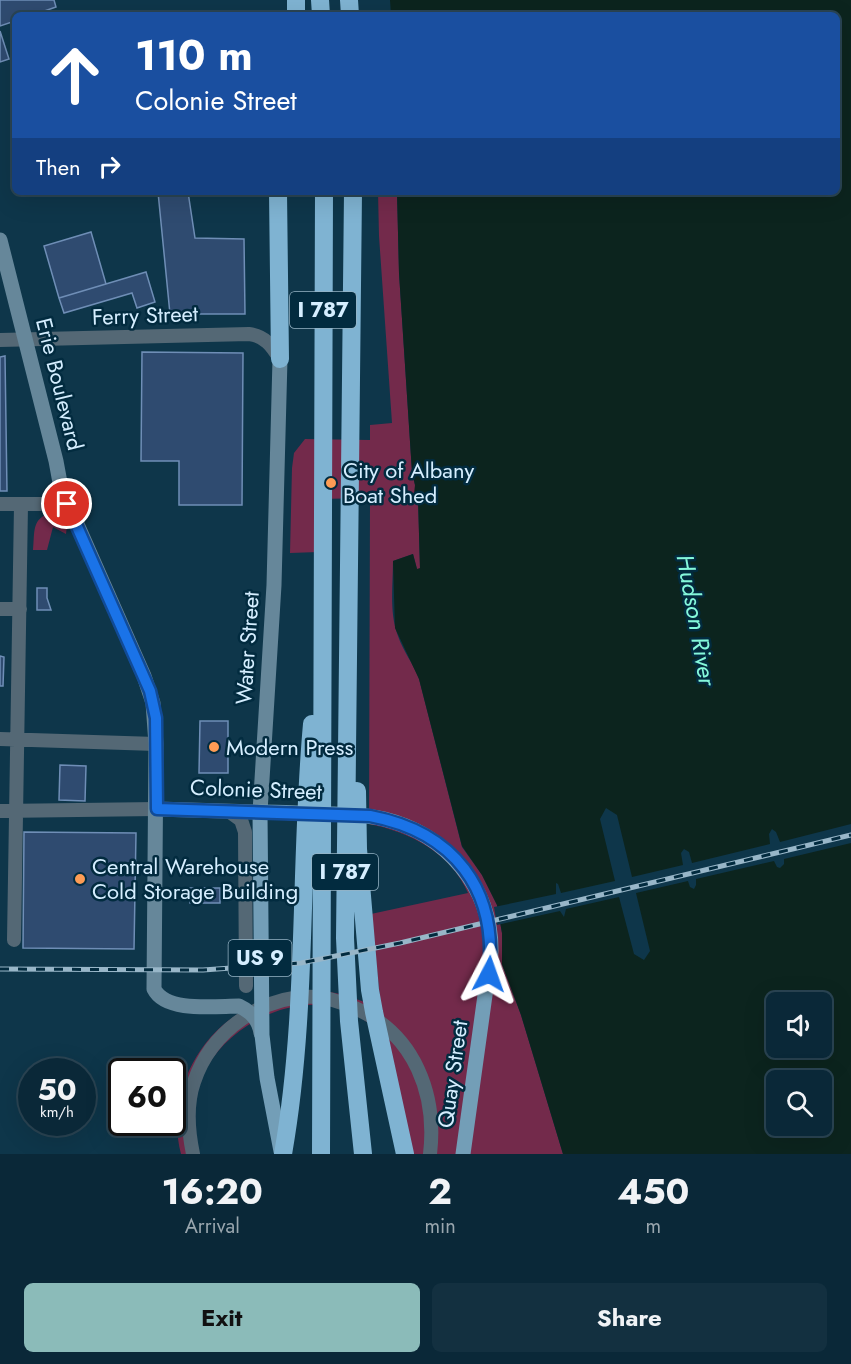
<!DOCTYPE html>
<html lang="en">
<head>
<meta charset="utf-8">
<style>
	:root { --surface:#0a2838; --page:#133040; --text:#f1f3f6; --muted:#99a6ae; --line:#2a4453; --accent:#8bbbb9 }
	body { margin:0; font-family:Jost,sans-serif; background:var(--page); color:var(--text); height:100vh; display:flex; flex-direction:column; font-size:22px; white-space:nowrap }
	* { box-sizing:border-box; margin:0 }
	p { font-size:20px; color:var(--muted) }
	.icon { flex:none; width:33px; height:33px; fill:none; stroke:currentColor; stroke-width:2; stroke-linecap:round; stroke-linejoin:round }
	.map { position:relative; height:1154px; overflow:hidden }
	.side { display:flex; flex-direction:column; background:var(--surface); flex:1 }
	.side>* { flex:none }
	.hud { position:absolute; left:12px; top:12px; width:828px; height:183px; border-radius:9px; box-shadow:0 6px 24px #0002,0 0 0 2px var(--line); background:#1a4fa0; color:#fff; overflow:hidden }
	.controls { position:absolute; left:766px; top:992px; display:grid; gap:12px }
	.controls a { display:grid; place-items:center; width:66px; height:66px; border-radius:9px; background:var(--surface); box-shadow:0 6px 24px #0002,0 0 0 2px var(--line); font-size:30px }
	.speed { position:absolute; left:18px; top:1058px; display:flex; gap:12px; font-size:30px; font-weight:700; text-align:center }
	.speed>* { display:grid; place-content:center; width:78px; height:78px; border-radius:50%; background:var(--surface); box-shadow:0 6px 24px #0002,0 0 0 2px var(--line); line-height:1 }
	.speed small { font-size:15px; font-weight:400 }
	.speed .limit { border:3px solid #111; border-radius:9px; background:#fff; color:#111 }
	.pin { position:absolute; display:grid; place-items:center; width:51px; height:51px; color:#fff; margin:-26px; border:3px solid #fff; border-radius:50%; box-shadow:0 2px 6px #0007 }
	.me { position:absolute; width:66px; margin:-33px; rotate:4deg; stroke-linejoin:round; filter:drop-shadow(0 0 4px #0008) }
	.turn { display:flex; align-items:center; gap:21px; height:126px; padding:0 24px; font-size:27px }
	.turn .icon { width:78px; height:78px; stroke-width:2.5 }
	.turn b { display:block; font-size:42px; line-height:51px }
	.then { display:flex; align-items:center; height:57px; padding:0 24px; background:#0003; gap:12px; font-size:22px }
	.eta { display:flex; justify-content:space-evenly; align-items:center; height:102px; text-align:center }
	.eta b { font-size:36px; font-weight:700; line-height:42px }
	.primary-button { display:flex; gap:12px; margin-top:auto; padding:12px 24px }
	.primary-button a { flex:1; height:69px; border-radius:9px; background:var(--accent); color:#111; font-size:24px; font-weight:700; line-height:69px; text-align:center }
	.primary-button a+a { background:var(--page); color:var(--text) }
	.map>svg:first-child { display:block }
	.green { fill:#732a4b }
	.water { fill:#0c241e; fill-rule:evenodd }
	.pier { fill:#0e364a }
	.building { fill:#2f4b70; stroke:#6f8eb6; stroke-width:1.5 }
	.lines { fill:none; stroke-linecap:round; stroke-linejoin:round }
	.street { stroke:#546875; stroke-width:14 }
	.secondary { stroke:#66879a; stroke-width:15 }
	.primary { stroke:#739eb7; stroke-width:15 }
	.highway { stroke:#7fb3d2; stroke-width:18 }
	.rail-casing { stroke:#98b6c8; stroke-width:5 }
	.rail { stroke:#022b3f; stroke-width:3; stroke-dasharray:9; stroke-linecap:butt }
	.route-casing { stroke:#114b97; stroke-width:15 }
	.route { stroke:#1a73e8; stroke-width:10 }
	.poi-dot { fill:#fd9c55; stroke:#022b3f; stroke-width:2 }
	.labels { text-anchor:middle; stroke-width:5; stroke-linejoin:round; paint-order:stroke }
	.shield { fill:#022b3f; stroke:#96b4c5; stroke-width:1.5 }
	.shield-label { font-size:21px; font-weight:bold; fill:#d5eeff }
	.street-label { font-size:22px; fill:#d5eeff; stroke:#022b3f }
	.poi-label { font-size:22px; fill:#d5eeff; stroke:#022b3f; text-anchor:start }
	.water-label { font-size:24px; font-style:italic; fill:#85f8db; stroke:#022b3f }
</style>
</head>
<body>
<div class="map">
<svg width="851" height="1154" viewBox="0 0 851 1154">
	<rect width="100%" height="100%" fill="#0e364a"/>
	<!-- green -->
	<path class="green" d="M378 192H397L399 273 412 472 418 498 420 569H417L413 554 393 561C393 585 389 613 398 636 403 651 413 663 419 679L462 847 482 875 497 905 502 933V964L521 1015 563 1154H412C405 1126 399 1098 392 1070 390 1061 389 1047 385 1039 381 1031 368 1023 361 1018 308 984 229 1020 203 1074 191 1099 194 1127 196 1154H181C166 1099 196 1033 249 1008 259 1003 272 1001 284 998 294 996 305 991 315 991 338 990 359 1001 381 1007L371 914 468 893C451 853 410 832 369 824L370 498 319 499V552L290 553 292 468 294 453 305 439 370 440V425L392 423 379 236Z
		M52 512C64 516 68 522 66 534L53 527 47 550H33C35 531 31 519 52 512Z"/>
	<!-- water -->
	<path class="water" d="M390 0H851V1154H563L521 1015 502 964V933L497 905 482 875 462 846 419 679 395 628 393 561 413 554 417 569 420 568 418 498 414 494 415 485 412 472 399 273 397 192H837V15H391ZM777 1002H822V1047H777ZM777 1080H822V1125H777Z"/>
	<!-- pier -->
	<path class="pier" d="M606 808 617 815 632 877 683 865 681 853 684 849 689 852 692 863 770 844 769 834 772 829 776 832 780 842 851 824V843L784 859V864L780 868 777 867 774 861 696 879V885L694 889 690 887 688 881 636 893 650 951 644 960 634 954 619 897 566 909 564 917 560 911 497 925 494 907 556 894V883L558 884 561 893 615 881 600 819Z"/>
	<!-- building -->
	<path class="building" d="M0 0H54L56 7 33 15H15V21L0 26Z
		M0 31 9 59 0 62Z
		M158 192H188L195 238 244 239 245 314H170Z
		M91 232 106 284 59 298 44 246Z
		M146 272 155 302 137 308 132 293 64 313 59 298Z
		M142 352 243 353 242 505H179V461H141Z
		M5 356 7 491H0V357Z
		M37 588H47V598L51 610H37Z
		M0 656 4 657 3 686H0Z
		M200 721H228V773H199Z
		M60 765 86 766 85 801 59 800Z
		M24 832 136 833 134 949 23 948Z
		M190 888H220V903H190Z"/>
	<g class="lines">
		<!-- street -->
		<path class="street" d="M0 340 249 334C265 336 272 346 280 359
			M0 504H67
			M0 609H20
			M0 739 156 744
			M0 811 157 809
			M230 812 241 820 245 832 246 986
			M14 940 21 505
			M193 1154C188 1130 186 1105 194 1082 211 1031 264 993 318 997 332 998 345 1004 357 1009 415 1035 437 1095 430 1154"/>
		<!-- secondary -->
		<path class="secondary" d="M0 240 56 461 61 488 144 676 153 703 156 744 154 989C166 1013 216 1006 239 1006 252 1012 259 1020 261 1033
			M157 809 260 812 274 585 280 359"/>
		<!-- primary -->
		<path class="primary" d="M281 1151 267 1078 262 1035 260 812C285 812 309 814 334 814 351 815 368 815 384 819 446 834 492 887 491 952L463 1154"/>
		<!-- highway -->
		<path class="highway" d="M296 0V15
			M320 0 321 15
			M349 0 350 15
			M278 192 280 359
			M353 192 345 938 349 1021 363 1154
			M357 791 358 849 370 990 374 1012 405 1154
			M283 1154C308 1012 299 867 312 724
			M321 1154 324 192"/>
		<defs>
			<path id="rail" d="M0 969 203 970 301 963 400 943 851 835"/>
		</defs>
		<!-- rail casing -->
		<use href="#rail" class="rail-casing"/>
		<!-- rail -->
		<use href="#rail" class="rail"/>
	</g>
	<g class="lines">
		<defs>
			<path id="route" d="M67 504 150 691 156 718 157 809 370 816C454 832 498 889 489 974"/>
		</defs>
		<!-- route casing -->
		<use href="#route" class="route-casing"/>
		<!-- route -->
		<use href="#route" class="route"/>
	</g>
	<!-- markers -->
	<g class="poi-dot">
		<circle cx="331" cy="483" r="6"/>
		<circle cx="214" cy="747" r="6"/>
		<circle cx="80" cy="879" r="6"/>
	</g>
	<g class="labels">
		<!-- shield labels -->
		<g class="shield">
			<rect x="290" y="292" width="66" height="36" rx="4.5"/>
			<rect x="312" y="854" width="66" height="36" rx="4.5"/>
			<rect x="228.5" y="940" width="63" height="36" rx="4.5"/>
		</g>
		<g class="shield-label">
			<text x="323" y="317">I 787</text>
			<text x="345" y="879">I 787</text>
			<text x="260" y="965">US 9</text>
		</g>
		<!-- street labels -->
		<g class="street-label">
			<text transform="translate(145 315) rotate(-2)" y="8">Ferry Street</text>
			<text transform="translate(60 384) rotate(76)" y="8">Erie Boulevard</text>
			<text transform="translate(247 648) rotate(-86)" y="8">Water Street</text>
			<text transform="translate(256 789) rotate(2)" y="8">Colonie Street</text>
			<text transform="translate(452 1074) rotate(-82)" y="8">Quay Street</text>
		</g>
		<!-- poi labels -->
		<g class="poi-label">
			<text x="343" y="478">City of Albany<tspan x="343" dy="25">Boat Shed</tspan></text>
			<text x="226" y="755">Modern Press</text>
			<text x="92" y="874">Central Warehouse<tspan x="92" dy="25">Cold Storage Building</tspan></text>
		</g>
		<!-- water labels -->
		<g class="water-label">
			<text transform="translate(696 620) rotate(80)" y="8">Hudson River</text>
		</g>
	</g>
</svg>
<div class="controls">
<a><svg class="icon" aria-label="sound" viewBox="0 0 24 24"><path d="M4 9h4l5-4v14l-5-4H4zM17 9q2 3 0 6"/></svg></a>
<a><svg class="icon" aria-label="search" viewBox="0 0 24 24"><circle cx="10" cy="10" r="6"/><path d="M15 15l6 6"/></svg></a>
</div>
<div class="speed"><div>50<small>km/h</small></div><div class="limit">60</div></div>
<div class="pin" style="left:67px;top:504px;background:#d93025"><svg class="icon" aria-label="arrive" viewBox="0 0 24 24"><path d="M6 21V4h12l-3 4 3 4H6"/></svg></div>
<svg class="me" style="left:489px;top:974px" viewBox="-20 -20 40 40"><path d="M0-17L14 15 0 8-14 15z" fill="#1a73e8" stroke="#fff" stroke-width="4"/></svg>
<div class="hud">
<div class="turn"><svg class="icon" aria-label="ahead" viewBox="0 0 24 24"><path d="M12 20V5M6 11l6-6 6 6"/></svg><div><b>110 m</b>Colonie Street</div></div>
<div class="then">Then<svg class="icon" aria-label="right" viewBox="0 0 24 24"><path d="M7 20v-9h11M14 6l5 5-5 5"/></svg></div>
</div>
</div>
<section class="side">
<div class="eta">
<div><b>16:20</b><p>Arrival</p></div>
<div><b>2</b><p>min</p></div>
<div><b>450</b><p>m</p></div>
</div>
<div class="primary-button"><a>Exit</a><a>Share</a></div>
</section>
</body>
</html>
